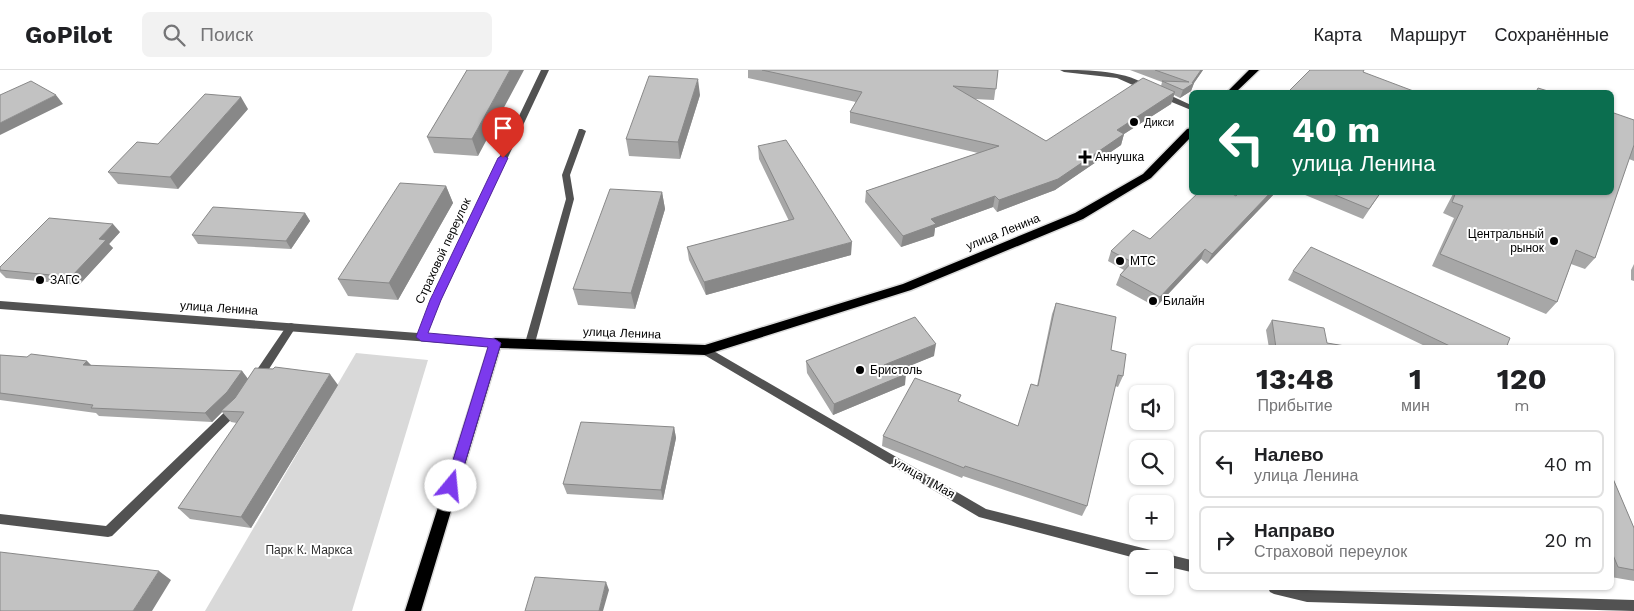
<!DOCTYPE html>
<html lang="ru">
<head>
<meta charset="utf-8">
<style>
	:root { --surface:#fff; --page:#f2f2f2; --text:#202124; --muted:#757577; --line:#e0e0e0 }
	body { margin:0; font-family:"Work Sans",sans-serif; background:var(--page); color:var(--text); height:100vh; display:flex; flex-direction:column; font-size:19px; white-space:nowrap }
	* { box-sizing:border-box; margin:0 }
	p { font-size:16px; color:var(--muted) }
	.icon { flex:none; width:28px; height:28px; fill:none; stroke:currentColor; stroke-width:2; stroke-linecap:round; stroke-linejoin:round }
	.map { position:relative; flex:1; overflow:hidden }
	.details { position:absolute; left:1189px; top:275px; width:425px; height:245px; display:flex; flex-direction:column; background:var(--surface); border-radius:8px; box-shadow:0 1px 4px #0004 }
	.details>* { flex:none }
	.top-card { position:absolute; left:1189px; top:20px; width:425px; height:105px; border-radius:8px; box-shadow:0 1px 4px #0004; background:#0b6e4f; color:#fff; overflow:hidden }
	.tools { position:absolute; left:1129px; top:315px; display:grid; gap:10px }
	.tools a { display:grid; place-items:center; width:45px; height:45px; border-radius:8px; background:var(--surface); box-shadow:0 1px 4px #0004; font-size:25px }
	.pin { position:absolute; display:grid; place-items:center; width:42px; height:42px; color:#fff; margin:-51px -21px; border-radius:50% 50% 50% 0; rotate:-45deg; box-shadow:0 0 5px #0007 }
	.pin .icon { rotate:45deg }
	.me { position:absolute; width:55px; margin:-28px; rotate:17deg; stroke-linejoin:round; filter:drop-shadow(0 0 4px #0008) }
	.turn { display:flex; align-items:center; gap:18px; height:105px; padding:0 20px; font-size:22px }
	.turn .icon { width:65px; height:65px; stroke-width:2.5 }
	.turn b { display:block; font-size:35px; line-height:42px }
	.eta { display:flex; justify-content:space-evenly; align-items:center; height:85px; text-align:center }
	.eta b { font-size:30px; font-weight:700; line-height:35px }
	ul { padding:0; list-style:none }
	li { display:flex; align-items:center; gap:15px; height:68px; margin:0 10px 8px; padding:0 10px; border:2px solid var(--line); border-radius:8px }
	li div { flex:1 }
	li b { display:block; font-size:19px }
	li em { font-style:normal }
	header { display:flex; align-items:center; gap:30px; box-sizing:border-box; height:70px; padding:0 25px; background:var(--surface); border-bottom:1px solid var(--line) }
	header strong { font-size:24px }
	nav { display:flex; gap:28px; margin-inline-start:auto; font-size:18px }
	.search { width:350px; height:45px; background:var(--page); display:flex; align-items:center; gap:12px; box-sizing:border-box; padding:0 18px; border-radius:8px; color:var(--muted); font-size:19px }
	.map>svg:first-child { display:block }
	.green { fill:#d9d9d9 }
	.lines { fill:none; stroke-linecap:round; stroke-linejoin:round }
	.primary-casing { stroke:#dbdbdb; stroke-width:3 }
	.service { fill:#525252; fill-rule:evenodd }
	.minor { fill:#525252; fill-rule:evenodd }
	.primary { fill:#000; fill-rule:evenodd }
	.wall { fill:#a7a7a7 }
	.shaded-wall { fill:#888 }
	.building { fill:#c2c2c2; stroke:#888 }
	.route { fill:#7c3aed; stroke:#51269a }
	.poi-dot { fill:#000; stroke:#fff; stroke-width:2 }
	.labels { text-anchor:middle; stroke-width:4; stroke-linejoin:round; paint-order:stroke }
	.far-poi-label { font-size:11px; fill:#000; stroke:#fff; text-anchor:start }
	.poi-label { font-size:12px; fill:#000; stroke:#fff; text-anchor:start }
	.street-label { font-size:12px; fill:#000; stroke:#fff }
	.park-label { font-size:12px; fill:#303030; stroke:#fff }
</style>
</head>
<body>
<header>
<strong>GoPilot</strong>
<div class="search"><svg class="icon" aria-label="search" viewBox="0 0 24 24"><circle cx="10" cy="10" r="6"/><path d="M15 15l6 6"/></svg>Поиск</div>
<nav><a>Карта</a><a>Маршрут</a><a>Сохранённые</a></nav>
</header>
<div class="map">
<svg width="1634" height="541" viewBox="0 0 1634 541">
	<rect width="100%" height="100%" fill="#fff"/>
	<!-- green -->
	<path class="green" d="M356 283 428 290 352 541H205Z"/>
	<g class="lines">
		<defs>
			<path id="primary" d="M1249 0H1259L1236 22H1227Z
				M1191 58V67L1151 108 1083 149 911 220 705 285 500 278 421 541H405L491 270 495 268 705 275 903 214 1075 143 1143 104 1187 59Z"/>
		</defs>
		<!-- primary casing -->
		<use href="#primary" class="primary-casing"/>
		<!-- service -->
		<path class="service" d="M579 59H582L586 61 570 105 574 129 535 273 534 276H526L525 273 566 129 562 105Z
			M291 253 294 254 296 257 294 260 260 313H252L251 310 252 307 288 254Z
			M236 334 240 335 241 338 240 341 112 466 108 467 0 454V444L106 456 232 335Z"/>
		<!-- minor -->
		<path class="minor" d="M541 0H549L441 230 427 264 495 269 499 270 500 273 499 276 495 277 0 239V231L418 263 431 230Z
			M1060 0C1088 0 1128 0 1151 18L1150 20H1144L1117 8 1064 2Z
			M1157 22H1163L1191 35V40L1157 26Z
			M705 276 986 439 1191 490V502L1165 496V489H1139L979 447 701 283 700 280 701 277Z
			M1268 518H1296L1307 520 1634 530V541L1307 532 1274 524 1270 522Z"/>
		<!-- primary -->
		<use href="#primary" class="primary"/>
	</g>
	<!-- wall -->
	<path class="wall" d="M467 0 478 86 434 83 427 67Z
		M748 0H998L994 30 974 29 1046 71 1161 16 1162 12 1130 0H1203L1194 13 1191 21 1180 28 1174 25 1171 34 1124 64 1121 75 1055 120 997 142 993 137 935 158 934 166 901 177 865 132 866 121 978 83 850 53V42L856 32 748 8Z
		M700 25 680 89 629 86 626 69Z
		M248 39 178 119 118 114 108 102 158 74Z
		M1634 50V91L1629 89 1595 188 1585 199 1571 194 1557 232 1546 244 1432 196 1454 148 1443 143 1454 122H1611Z
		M758 76 851 185 706 225 689 190 687 177 789 151 759 89Z
		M446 116 453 133 398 230 348 226 338 209Z
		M662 122 665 139 635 239 578 235 573 219Z
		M1276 122 1207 194 1201 189 1156 237 1116 215 1120 205 1124 200 1108 191 1111 181 1150 169 1236 126Z
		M1298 122H1381L1363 149Z
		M305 143 310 151 291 179 198 174 192 165Z
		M120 162 109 174 113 178 79 215 6 208 0 202V197Z
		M1634 194V211L1631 210V200Z
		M1293 201 1506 278H1429L1288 210Z
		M1056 233 1111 280 1123 306 1118 317 1115 316 1087 436 1082 446 963 406 962 408 882 376 883 366 1018 356 1037 316 1052 244Z
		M1272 250 1327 273 1357 278H1269L1266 260Z
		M0 285 27 287 87 291 91 296 242 301 248 309 338 315 251 458 190 449 178 438 237 353 231 352 222 342 212 352 99 346 96 343 0 330Z
		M934 286 898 300 905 315 833 345 807 303 806 291Z
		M674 357 676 368 663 430 567 424 563 414Z
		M1611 404 1634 458V511L1611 507Z"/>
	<!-- shaded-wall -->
	<path class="shaded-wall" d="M510 0H524L478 86 472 69Z
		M1201 0H1203L1194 13 1191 21 1180 28 1183 20 1192 13Z
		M698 9 700 25 680 89 678 72Z
		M1175 22 1171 34 1124 64 1121 75 1055 120 997 142 999 130 1117 60Z
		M56 25 63 34 0 65V53Z
		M241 27 248 39 178 119 170 107Z
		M446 116 453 133 398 230 389 213Z
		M662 122 665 139 635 239 631 223Z
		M1271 122H1276L1207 194 1212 184Z
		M995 126 993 137 935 158 934 166 901 177 903 166 931 149Z
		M305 143 310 151 291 179 286 171Z
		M113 154 120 162 109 174 113 178 79 215 71 207 99 169Z
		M852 172 851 185 706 225 704 212Z
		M1205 179 1201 189 1156 237 1160 227Z
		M936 274 934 286 883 307 884 295Z
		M87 291 95 299 83 295Z
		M242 301 248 309 234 331 221 341 222 342 212 352 205 343Z
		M330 304 338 315 251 458 241 447Z
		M906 304 905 315 833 345 834 334Z
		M674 357 676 368 663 430 661 420Z
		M159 501 171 510 152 541H133Z
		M606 512 609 520 603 541H599Z"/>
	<!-- building -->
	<path class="building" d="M467 0H510L472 69 427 67Z
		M762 0H998L996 19 953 16 1046 71 1143 8 1175 22 1117 60 1124 64 1058 109 999 130 995 126 931 149 936 154 903 166 866 121 999 76 850 42 862 22Z
		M1155 0H1201L1192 13H1194L1183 20 1162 11 1189 12Z
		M1310 0H1364L1363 2 1416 22H1288Z
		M649 6 698 9 678 72 626 69Z
		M31 11 56 25 0 53V25Z
		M1538 18 1551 22H1536Z
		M205 24 241 27 170 107 108 102 137 72 158 74Z
		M1611 42 1634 50V75L1595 188 1576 180 1557 232 1440 184 1463 136 1452 132 1456 122H1611Z
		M786 70 852 172 704 212 687 177 794 149 758 76Z
		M400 113 446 116 389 213 338 209Z
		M610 119 662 122 631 223 573 219Z
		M1199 122H1229L1236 126 1239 122H1271L1212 184 1205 179 1160 227 1120 205 1132 192 1111 181 1133 160 1150 169Z
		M1328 122H1381L1369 139Z
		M213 137 305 143 286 171 192 165Z
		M49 148 113 154 99 169 106 170 71 207 0 200V197Z
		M1311 177 1510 268 1506 278H1454L1293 201Z
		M1056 233 1116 247 1111 280 1126 284 1123 306 1118 305 1087 436 965 396 964 398 883 366 915 308 961 325 958 331 1018 356 1031 314 1038 316Z
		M915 247 936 274 884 295 906 304 834 334 806 291Z
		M1272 250 1324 258 1327 273 1357 278H1276Z
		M31 284 87 291 83 295 242 301 227 322 205 343 91 338 93 335 0 323V285L27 287Z
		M275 297 330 304 241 447 178 438 244 342 221 341 235 328 255 298 273 299Z
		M581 352 674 357 661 420 563 414Z
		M1611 404 1634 458V500L1618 497 1613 485H1611Z
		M0 482 159 501 133 541H0Z
		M535 507 606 512 599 541H525Z"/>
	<!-- route -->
	<path class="route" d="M503 85 508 88 441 230 428 263 495 269 501 273 458 416 456 420 451 422 447 420 445 416 488 277 421 271 416 267 430 230 498 88Z"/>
	<!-- markers -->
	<g class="poi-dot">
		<circle cx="1134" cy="52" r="5"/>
		<path d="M1082.5 79.5h5v5h5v5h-5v5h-5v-5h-5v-5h5z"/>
		<circle cx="1554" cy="171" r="5"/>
		<circle cx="1120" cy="191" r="5"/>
		<circle cx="40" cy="210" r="5"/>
		<circle cx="1153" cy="231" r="5"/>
		<circle cx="860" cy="300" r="5"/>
	</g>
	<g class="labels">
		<!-- far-poi labels -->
		<g class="far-poi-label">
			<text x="1144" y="56">Дикси</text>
		</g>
		<!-- poi labels -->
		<g class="poi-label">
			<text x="1095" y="91">Аннушка</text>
			<text x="1544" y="168" text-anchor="end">Центральный<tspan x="1544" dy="14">рынок</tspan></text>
			<text x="1130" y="195">МТС</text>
			<text x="50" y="214">ЗАГС</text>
			<text x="1163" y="235">Билайн</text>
			<text x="870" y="304">Бристоль</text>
		</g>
		<!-- street labels -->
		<g class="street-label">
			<text transform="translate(1003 162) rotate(-22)" y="4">улица Ленина</text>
			<text transform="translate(443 181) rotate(-65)" y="4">Страховой переулок</text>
			<text transform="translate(219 238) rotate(4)" y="4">улица Ленина</text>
			<text transform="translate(622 263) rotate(2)" y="4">улица Ленина</text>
			<text transform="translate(924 408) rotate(30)" y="4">улица 1 Мая</text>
		</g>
		<!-- park labels -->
		<g class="park-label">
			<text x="309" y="484">Парк К. Маркса</text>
		</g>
	</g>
</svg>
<div class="tools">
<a><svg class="icon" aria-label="sound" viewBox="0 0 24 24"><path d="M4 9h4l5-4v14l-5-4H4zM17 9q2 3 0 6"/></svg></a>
<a><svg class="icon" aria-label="search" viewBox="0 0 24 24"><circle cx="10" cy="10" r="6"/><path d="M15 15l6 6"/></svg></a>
<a>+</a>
<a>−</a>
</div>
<div class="pin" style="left:503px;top:88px;background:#d93025"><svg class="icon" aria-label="arrive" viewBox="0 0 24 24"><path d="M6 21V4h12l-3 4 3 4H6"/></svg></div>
<svg class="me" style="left:451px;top:416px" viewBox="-20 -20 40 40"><circle r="19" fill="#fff"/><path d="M0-13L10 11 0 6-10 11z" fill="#7c3aed"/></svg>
<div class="top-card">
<div class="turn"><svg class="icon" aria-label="left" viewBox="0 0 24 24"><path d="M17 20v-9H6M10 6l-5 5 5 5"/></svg><div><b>40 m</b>улица Ленина</div></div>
</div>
<section class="details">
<div class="eta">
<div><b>13:48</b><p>Прибытие</p></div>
<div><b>1</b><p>мин</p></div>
<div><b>120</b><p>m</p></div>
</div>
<ul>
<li><svg class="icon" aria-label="left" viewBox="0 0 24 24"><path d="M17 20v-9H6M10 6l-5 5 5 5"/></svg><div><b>Налево</b><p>улица Ленина</p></div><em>40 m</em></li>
<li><svg class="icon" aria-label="right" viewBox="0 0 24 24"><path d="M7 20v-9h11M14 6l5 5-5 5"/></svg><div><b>Направо</b><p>Страховой переулок</p></div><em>20 m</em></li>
</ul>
</section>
</div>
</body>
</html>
